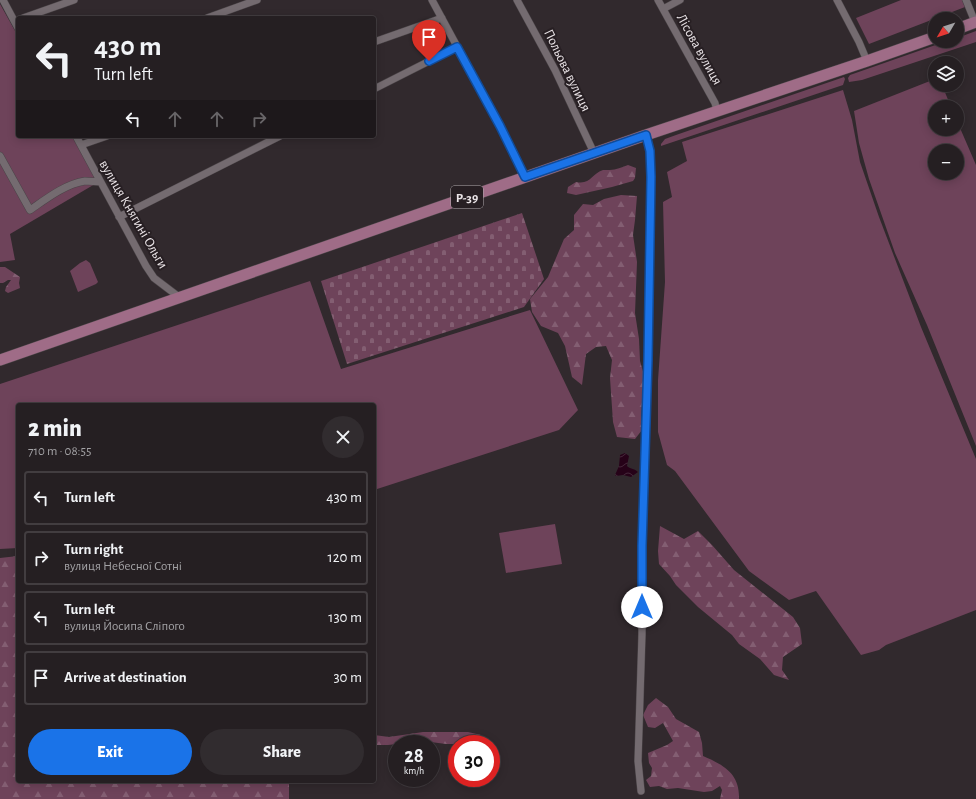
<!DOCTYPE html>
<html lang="en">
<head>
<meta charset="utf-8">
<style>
	:root { --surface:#251f22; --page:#312c2f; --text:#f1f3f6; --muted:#a3a2a5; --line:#423d40; --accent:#1a73e8 }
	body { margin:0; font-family:"Alegreya Sans",sans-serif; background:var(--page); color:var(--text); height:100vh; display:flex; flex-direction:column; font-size:15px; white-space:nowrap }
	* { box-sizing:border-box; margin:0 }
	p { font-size:13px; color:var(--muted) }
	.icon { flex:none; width:22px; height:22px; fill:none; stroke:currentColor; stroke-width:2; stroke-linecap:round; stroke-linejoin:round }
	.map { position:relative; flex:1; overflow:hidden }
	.details { position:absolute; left:16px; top:403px; width:360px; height:380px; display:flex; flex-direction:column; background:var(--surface); border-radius:4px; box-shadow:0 2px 10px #0003,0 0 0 1px var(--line) }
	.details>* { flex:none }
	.guide { position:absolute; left:16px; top:16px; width:360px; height:122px; border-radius:4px; box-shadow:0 2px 10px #0003,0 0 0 1px var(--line); background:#251f22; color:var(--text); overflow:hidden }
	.needle { width:26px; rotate:231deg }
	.controls { position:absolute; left:928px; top:12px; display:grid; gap:8px }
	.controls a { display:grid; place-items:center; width:36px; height:36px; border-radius:50%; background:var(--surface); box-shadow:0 2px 10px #0003,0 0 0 1px var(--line); font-size:20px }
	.speed { position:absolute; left:388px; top:735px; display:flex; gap:8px; font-size:20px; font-weight:700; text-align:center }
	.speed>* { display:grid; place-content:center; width:52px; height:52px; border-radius:50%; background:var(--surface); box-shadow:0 2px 10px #0003,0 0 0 1px var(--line); line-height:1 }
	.speed small { font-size:10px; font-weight:400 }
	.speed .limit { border:6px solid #d22; background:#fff; color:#111 }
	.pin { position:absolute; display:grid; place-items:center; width:34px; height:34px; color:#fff; margin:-41px -17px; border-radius:50% 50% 50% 0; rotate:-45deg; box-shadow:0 0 4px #0007 }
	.pin .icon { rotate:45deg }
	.me { position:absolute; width:44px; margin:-22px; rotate:0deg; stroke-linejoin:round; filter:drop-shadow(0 0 3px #0008) }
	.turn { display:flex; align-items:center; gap:14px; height:84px; padding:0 12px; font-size:18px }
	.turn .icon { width:52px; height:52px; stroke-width:2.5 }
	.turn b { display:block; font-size:28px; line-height:34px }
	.lanes { display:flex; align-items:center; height:38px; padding:0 12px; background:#0003; justify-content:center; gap:20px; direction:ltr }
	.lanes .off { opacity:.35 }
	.round { display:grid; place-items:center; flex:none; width:42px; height:42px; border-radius:21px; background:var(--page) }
	.headline { display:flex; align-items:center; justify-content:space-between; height:68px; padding:0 12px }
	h1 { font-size:24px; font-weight:800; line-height:30px }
	.primary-button { display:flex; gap:8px; margin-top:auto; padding:8px 12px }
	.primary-button a { flex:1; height:46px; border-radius:24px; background:var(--accent); color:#fff; font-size:16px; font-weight:800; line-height:46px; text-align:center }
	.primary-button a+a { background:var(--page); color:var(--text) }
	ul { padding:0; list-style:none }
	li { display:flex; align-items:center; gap:12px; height:54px; margin:0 8px 6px; padding:0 4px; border:2px solid var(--line); border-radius:4px }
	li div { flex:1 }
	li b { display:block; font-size:15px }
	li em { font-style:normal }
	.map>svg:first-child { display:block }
	.green { fill:#6e435a; fill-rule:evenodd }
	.forest { fill:url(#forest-firs) }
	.cemetery { fill:url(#cemetery-stones) }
	.water { fill:url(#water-waves) }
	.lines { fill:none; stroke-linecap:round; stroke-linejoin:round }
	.minor-casing { stroke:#4b4548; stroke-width:8 }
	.primary-casing { stroke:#4b4548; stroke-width:12 }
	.minor { stroke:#746b70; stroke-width:7 }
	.primary { stroke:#9f6c87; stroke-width:11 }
	.route-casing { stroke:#114b97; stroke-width:10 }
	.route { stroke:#1a73e8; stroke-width:7 }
	.labels { text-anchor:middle; stroke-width:4; stroke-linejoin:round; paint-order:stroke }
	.shield { fill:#271f23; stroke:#b0aaad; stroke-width:1 }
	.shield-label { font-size:13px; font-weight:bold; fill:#ebe5e8 }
	.street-label { font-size:14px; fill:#ebe5e8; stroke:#271f23 }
</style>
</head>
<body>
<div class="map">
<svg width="976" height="799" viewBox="0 0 976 799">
	<defs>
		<pattern id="forest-firs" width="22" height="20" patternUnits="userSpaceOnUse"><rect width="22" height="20" fill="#6e435a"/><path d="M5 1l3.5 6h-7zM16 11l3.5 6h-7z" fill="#835e72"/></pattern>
		<pattern id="cemetery-stones" width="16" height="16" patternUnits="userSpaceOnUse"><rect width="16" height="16" fill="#6e435a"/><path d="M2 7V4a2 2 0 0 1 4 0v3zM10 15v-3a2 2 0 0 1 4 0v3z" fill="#835e72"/></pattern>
		<pattern id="water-waves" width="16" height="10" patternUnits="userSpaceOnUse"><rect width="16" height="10" fill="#260218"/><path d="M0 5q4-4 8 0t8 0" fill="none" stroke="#46273a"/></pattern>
	</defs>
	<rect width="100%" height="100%" fill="#31292d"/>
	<!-- green -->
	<path class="green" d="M901 0H962L965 7 869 44 856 18Z
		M0 4 18 36V136H73L95 176V184L10 234 15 260 0 262Z
		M976 31V42L862 80 849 82 848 78 850 75 947 41H957V38Z
		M844 77 845 79 843 85 661 146V144L665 139 676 135Z
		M935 79V85H942L951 107H935V129H957V121L976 165V446L927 325 895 253 869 179 859 143 854 111ZM935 151H957V173H935Z
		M843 90 852 120 860 162 879 217 921 327 976 459V610L886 645 879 650 861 655 816 591 789 600 749 571 675 471 667 465 658 432V380L665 282 663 202 672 197 667 172 687 161 682 142Z
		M86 260 90 263 98 282 96 284 78 292 70 271 80 263Z
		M310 281 341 369 530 310 578 410 559 430 374 490V405H18V548L0 549V384Z
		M555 524 562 564 506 573 499 533Z"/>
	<!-- forest -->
	<path class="forest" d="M628 165 636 168 635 178 633 181 612 187 576 195 567 193 568 187 576 182C591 185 591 174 603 170 605 170 608 170 610 170 616 170 622 167 628 165Z
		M621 195 637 196 635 220 633 235 637 262 635 313 639 339 640 361 644 375 641 416 642 430 635 439 617 437 613 422 610 378 612 360 606 346 596 347 586 354 582 385 572 377 565 346 558 333 541 326 532 312 530 299 548 277 564 239 574 230V215L583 204 593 205 604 199Z
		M0 267H5L20 277 19 283 20 288 8 293 5 291 6 287 11 280H8L3 283H0Z
		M660 526 684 539 698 531 712 545 734 570 793 617 800 628 802 644 783 657 782 670 789 680 774 675 760 659 739 644 732 635 698 607 676 585 670 576 659 564 658 551Z
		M18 556V781H289V799H0V558Z
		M656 698 668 707 676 719 699 732 702 743 703 756C724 765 740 774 739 799H720L722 790 720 786 712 791 704 792 678 788 667 789 659 786 650 787 646 780 651 776 652 768 649 763 648 753 667 745 673 741 663 723 655 728 648 727 643 715 648 705Z
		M423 732H468L481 735 479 739 462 744H446L423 741 388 745H374V735L389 737Z"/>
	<!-- cemetery -->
	<path class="cemetery" d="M522 213 544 279 524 307 347 364 321 281Z"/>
	<!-- water -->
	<path class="water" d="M625 453 629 456 627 466C630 469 634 468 638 472L631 477 623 475 616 476 615 475 619 466 620 455Z"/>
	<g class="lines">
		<defs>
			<path id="minor" d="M3 0 18 28
				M432 0 500 126 525 177
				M517 0 555 70 594 153
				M658 0 715 103 717 111
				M837 0 859 42 867 61
				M966 0 975 22
				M663 9 680 0
				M23 18 74 0
				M207 18 257 0
				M374 42 442 18
				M374 89 457 47
				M76 136 146 266 154 278 179 297
				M81 145 107 136
				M0 156 30 210C46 199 65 184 85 181 90 181 96 182 100 182
				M119 217 280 136
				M641 791 638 761 642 634V546L648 360 651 177 650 151 646 135"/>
			<path id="primary" d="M957 29 976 22
				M0 360 646 135 867 61 935 37"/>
		</defs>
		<!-- minor casing -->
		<use href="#minor" class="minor-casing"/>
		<!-- primary casing -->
		<use href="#primary" class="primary-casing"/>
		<!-- minor -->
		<use href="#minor" class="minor"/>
		<!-- primary -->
		<use href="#primary" class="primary"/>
	</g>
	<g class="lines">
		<defs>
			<path id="route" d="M429 61 457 47 500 126 525 177 646 135 650 151 651 177 648 360 642 546V607"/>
		</defs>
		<!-- route casing -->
		<use href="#route" class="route-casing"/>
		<!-- route -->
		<use href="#route" class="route"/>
	</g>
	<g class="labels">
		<!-- shield labels -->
		<rect class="shield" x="451" y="186" width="32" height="22" rx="3"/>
		<g class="shield-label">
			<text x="467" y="202">Р-39</text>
		</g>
		<!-- street labels -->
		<g class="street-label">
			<text transform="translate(700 49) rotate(61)" y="5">Лісова вулиця</text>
			<text transform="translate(568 70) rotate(64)" y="5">Польова вулиця</text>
			<text transform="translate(134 214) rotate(60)" y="5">вулиця Княгині Ольги</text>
		</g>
	</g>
</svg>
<div class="controls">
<a><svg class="needle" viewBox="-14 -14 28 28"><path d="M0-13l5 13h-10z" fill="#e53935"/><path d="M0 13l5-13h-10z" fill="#a3a2a5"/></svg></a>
<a><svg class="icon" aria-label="layers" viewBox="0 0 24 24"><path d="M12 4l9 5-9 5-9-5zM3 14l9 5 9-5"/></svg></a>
<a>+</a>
<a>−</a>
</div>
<div class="speed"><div>28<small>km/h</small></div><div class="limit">30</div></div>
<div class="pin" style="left:429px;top:61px;background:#d93025"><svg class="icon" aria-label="arrive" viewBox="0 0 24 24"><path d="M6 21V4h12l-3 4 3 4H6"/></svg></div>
<svg class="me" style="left:642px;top:607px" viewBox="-20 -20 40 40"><circle r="19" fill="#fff"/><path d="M0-13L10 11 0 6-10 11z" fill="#1a73e8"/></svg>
<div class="guide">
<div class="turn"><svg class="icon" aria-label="left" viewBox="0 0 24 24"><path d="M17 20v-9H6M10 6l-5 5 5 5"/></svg><div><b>430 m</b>Turn left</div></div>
<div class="lanes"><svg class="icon" aria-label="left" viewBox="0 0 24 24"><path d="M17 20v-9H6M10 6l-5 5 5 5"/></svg><svg class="icon off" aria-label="ahead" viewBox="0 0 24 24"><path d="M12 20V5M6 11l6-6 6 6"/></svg><svg class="icon off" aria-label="ahead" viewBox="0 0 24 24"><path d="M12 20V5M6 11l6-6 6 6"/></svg><svg class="icon off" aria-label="right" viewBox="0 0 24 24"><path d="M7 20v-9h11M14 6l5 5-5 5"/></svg></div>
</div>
<section class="details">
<div class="headline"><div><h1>2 min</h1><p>710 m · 08:55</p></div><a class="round"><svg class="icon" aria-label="close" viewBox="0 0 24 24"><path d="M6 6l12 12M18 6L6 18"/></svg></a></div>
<ul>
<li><svg class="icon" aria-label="left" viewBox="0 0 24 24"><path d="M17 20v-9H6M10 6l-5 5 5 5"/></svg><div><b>Turn left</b></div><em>430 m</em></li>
<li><svg class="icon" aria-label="right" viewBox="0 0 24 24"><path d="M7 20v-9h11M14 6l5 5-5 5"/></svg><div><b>Turn right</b><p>вулиця Небесної Сотні</p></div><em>120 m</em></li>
<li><svg class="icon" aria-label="left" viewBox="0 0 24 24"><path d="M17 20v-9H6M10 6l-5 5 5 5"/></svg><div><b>Turn left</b><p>вулиця Йосипа Сліпого</p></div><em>130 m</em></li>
<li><svg class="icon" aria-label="arrive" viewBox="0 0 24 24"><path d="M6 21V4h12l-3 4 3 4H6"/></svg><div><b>Arrive at destination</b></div><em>30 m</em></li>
</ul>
<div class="primary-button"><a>Exit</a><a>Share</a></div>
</section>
</div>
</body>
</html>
